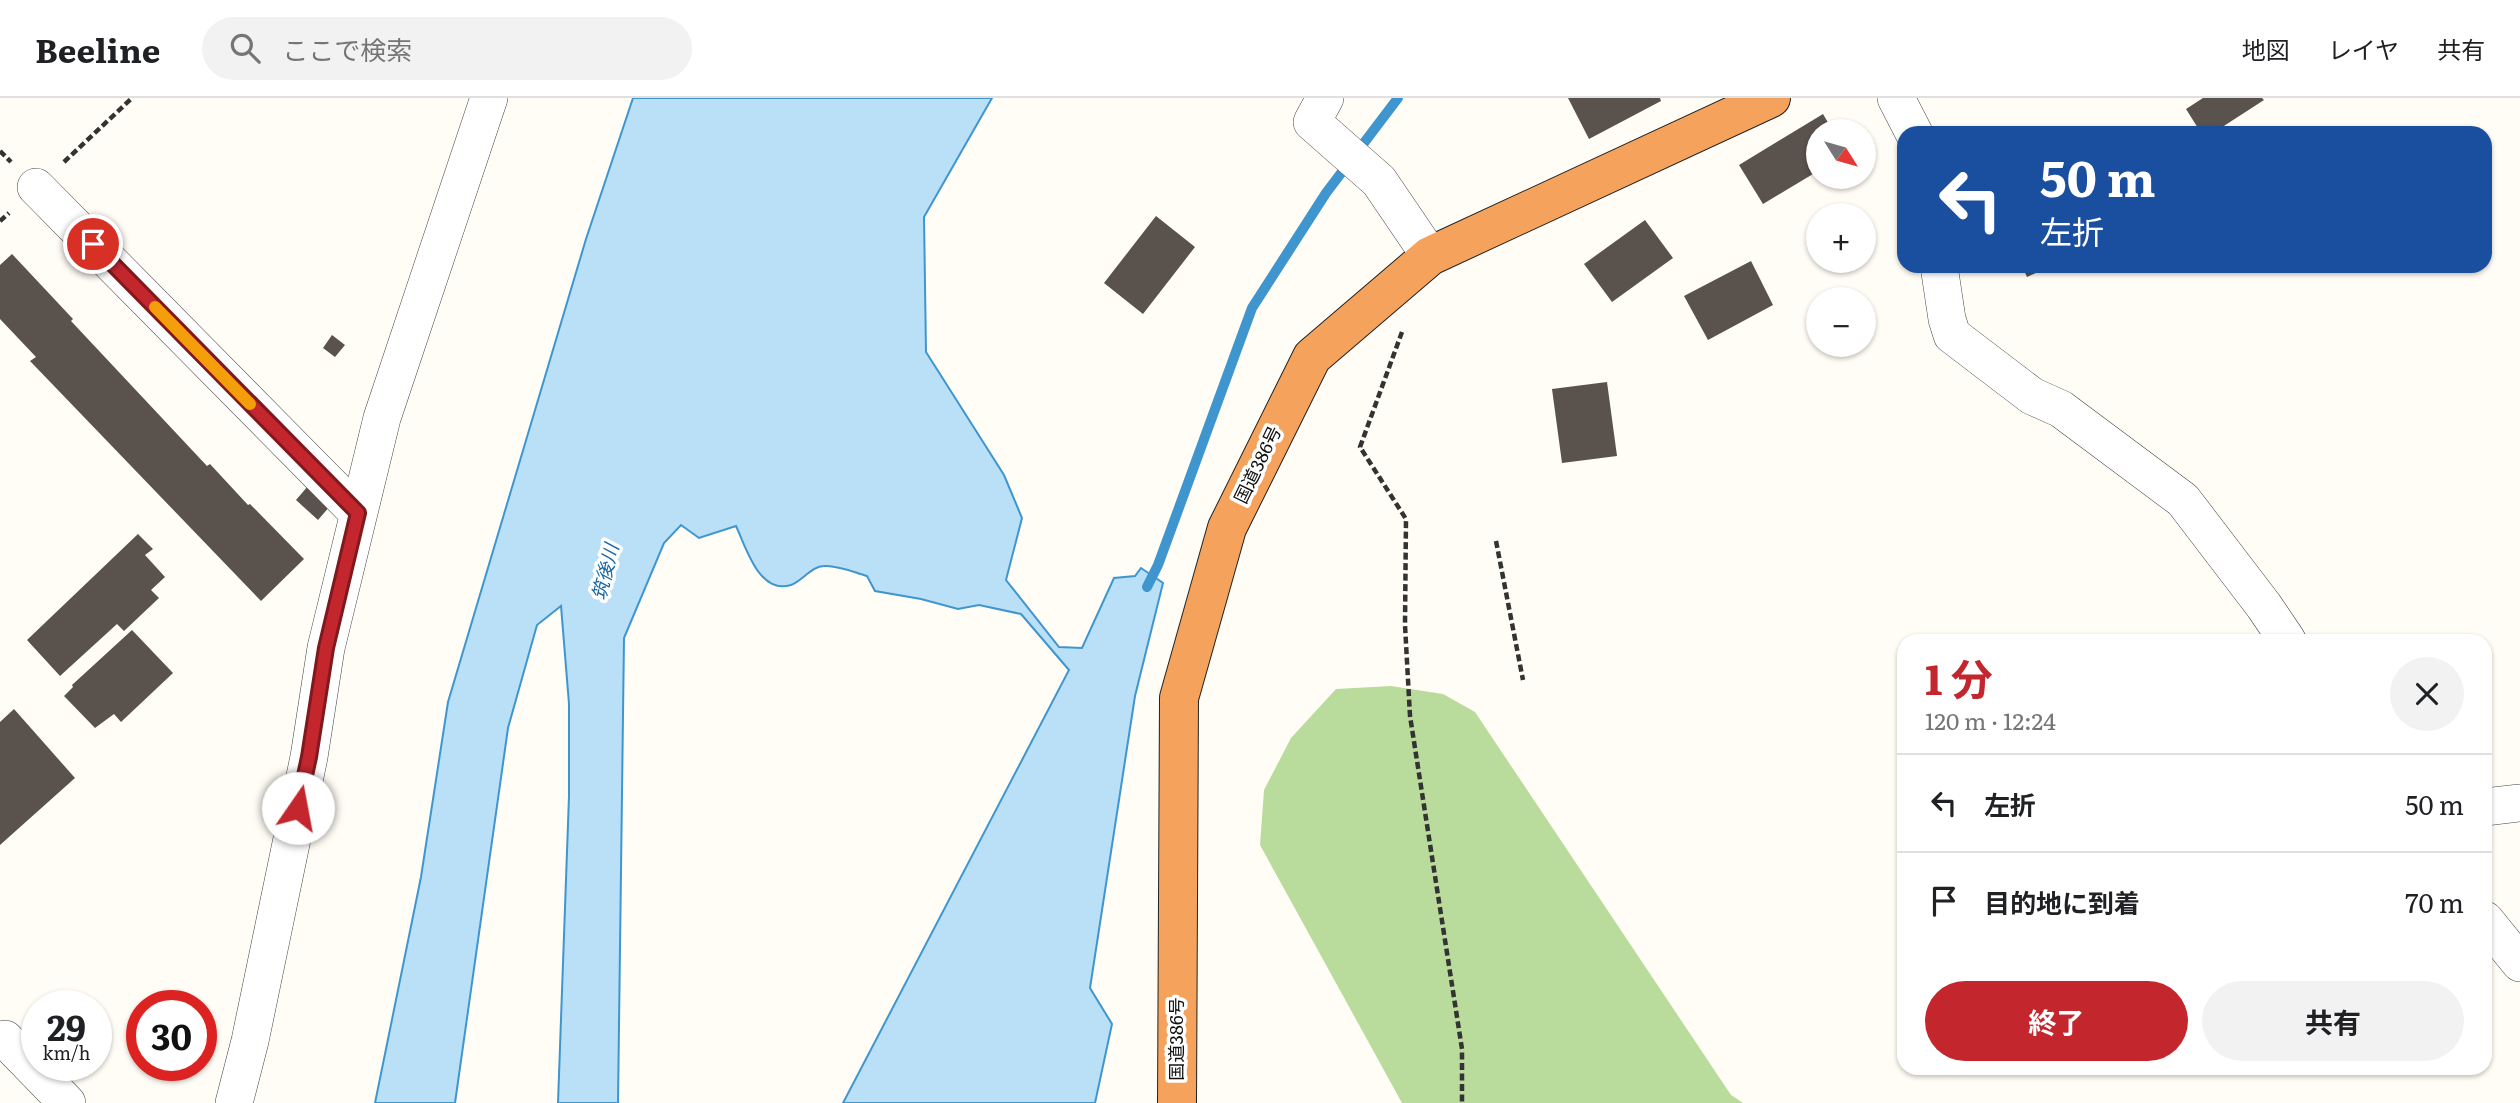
<!DOCTYPE html>
<html lang="ja">
<head>
<meta charset="utf-8">
<style>
	:root { --surface:#fff; --page:#f2f2f2; --text:#202124; --muted:#757577; --line:#e0e0e0; --accent:#c4262e }
	body { margin:0; font-family:Literata,"Noto Sans JP",serif; background:var(--page); color:var(--text); height:100vh; display:flex; flex-direction:column; font-size:26px; white-space:nowrap }
	* { box-sizing:border-box; margin:0 }
	p { font-size:23px; color:var(--muted) }
	.icon { flex:none; width:38px; height:38px; fill:none; stroke:currentColor; stroke-width:2; stroke-linecap:round; stroke-linejoin:round }
	.map { position:relative; flex:1; overflow:hidden }
	.drawer { position:absolute; left:1897px; top:536px; width:595px; height:441px; display:flex; flex-direction:column; background:var(--surface); border-radius:21px; box-shadow:0 2px 5px #0004 }
	.drawer>* { flex:none }
	.top-card { position:absolute; left:1897px; top:28px; width:595px; height:147px; border-radius:21px; box-shadow:0 2px 5px #0004; background:#1a4fa0; color:#fff; overflow:hidden }
	.needle { width:46px; rotate:127deg }
	.tools { position:absolute; left:1806px; top:21px; display:grid; gap:14px }
	.tools a { display:grid; place-items:center; width:70px; height:70px; border-radius:50%; background:var(--surface); box-shadow:0 2px 5px #0004; font-size:35px }
	.speed { position:absolute; left:21px; top:892px; display:flex; gap:14px; font-size:35px; font-weight:700; text-align:center }
	.speed>* { display:grid; place-content:center; width:91px; height:91px; border-radius:50%; background:var(--surface); box-shadow:0 2px 5px #0004; line-height:1 }
	.speed small { font-size:18px; font-weight:400 }
	.speed .limit { border:10px solid #d22; background:#fff; color:#111 }
	.pin { position:absolute; display:grid; place-items:center; width:60px; height:60px; color:#fff; margin:-30px; border:4px solid #fff; border-radius:50%; box-shadow:0 2px 7px #0007 }
	.me { position:absolute; width:77px; margin:-38px; rotate:12deg; stroke-linejoin:round; filter:drop-shadow(0 0 5px #0008) }
	.turn { display:flex; align-items:center; gap:24px; height:147px; padding:0 28px; font-size:32px }
	.turn .icon { width:91px; height:91px; stroke-width:2.5 }
	.turn b { display:block; font-size:49px; line-height:60px }
	.round { display:grid; place-items:center; flex:none; width:74px; height:74px; border-radius:37px; background:var(--page) }
	.overview { display:flex; align-items:center; justify-content:space-between; height:119px; padding:0 28px }
	h1 { font-size:42px; font-weight:700; line-height:52px; color:var(--accent) }
	.cta { display:flex; gap:14px; margin-top:auto; padding:14px 28px }
	.cta a { flex:1; height:80px; border-radius:42px; background:var(--accent); color:#fff; font-size:28px; font-weight:700; line-height:80px; text-align:center }
	.cta a+a { background:var(--page); color:var(--text) }
	ul { padding:0; list-style:none }
	li { display:flex; align-items:center; gap:21px; height:98px; padding:0 28px; border-top:2px solid var(--line) }
	li div { flex:1 }
	li b { display:block; font-size:26px }
	li em { font-style:normal }
	header { display:flex; align-items:center; gap:42px; box-sizing:border-box; height:98px; padding:0 35px; background:var(--surface); border-bottom:2px solid var(--line) }
	header strong { font-size:33px }
	nav { display:flex; gap:38px; margin-inline-start:auto; font-size:24px }
	.search { width:490px; height:63px; background:var(--page); display:flex; align-items:center; gap:18px; box-sizing:border-box; padding:0 24px; border-radius:38px; color:var(--muted); font-size:26px }
	.map>svg:first-child { display:block }
	.forest { fill:#b9dc9c }
	.water { fill:#b9e0f7; stroke:#3f96cf; stroke-width:2 }
	.lines { fill:none; stroke-linecap:round; stroke-linejoin:round }
	.stream { stroke:#3f96cf; stroke-width:10 }
	.building { fill:#5a524d }
	.minor-casing { stroke:#444; stroke-width:38 }
	.highway-casing { stroke:#222; stroke-width:40 }
	.path { stroke:#333; stroke-width:4.5; stroke-dasharray:7 3.5; stroke-linecap:butt }
	.minor { stroke:#fff; stroke-width:37 }
	.highway { stroke:#f5a25d; stroke-width:38 }
	.route-casing { stroke:#7f191e; stroke-width:18 }
	.route { stroke:#c4262e; stroke-width:12 }
	.slow { stroke:#f59e0b; stroke-width:12 }
	.labels { text-anchor:middle; stroke-width:7; stroke-linejoin:round; paint-order:stroke }
	.street-label { font-size:18px; fill:#111; stroke:#fff }
	.water-label { font-size:19px; font-style:italic; fill:#1768a6; stroke:#fff }
</style>
</head>
<body>
<header>
<strong>Beeline</strong>
<div class="search"><svg class="icon" aria-label="search" viewBox="0 0 24 24"><circle cx="10" cy="10" r="6"/><path d="M15 15l6 6"/></svg>ここで検索</div>
<nav><a>地図</a><a>レイヤ</a><a>共有</a></nav>
</header>
<div class="map">
<svg width="2520" height="1005" viewBox="0 0 2520 1005">
	<rect width="100%" height="100%" fill="#fffdf5"/>
	<!-- forest -->
	<path class="forest" d="M1391 588 1443 596 1475 614 1731 997 1743 1005H1402L1260 747 1264 692 1291 640 1336 591Z"/>
	<!-- water -->
	<path class="water" d="M633 0H992L924 119 926 254 1004 377 1022 420 1006 482 1059 549 1082 550 1114 480 1135 478 1141 470 1163 485 1135 598 1090 890 1112 926 1095 1005H843L1069 572 1021 516 979 507 958 511 921 501 875 493 867 478C853 474 838 467 824 468 812 468 802 483 791 487 759 497 746 449 736 428L699 440 681 427 664 445 624 540 618 1005H558L569 698V606L561 508 537 527 508 630 455 1005H375L421 779 448 604 586 141Z"/>
	<g class="lines">
		<!-- stream -->
		<path class="stream" d="M1147 489 1158 467 1252 210 1326 95 1398 0"/>
	</g>
	<!-- building -->
	<path class="building" d="M1568 0H1660L1661 3 1589 41Z
		M2203 0H2262L2264 2 2213 35H2201L2186 11Z
		M1823 16 1833 33H1818V73L1763 106 1739 67Z
		M1156 118 1195 149 1143 216 1104 185Z
		M1645 122 1673 160 1612 204 1584 166Z
		M12 156 73 221 71 223 207 368 210 366 248 407 250 406 304 461 261 503 30 263 36 259 0 221V167Z
		M1751 163 1773 207 1708 242 1684 198Z
		M2022 168H2051L2027 179Z
		M332 237 345 247 335 259 323 250Z
		M1607 284 1617 358 1562 365 1552 291Z
		M314 381 337 400 318 422 296 402Z
		M138 436 153 451 145 457 165 479 151 492 159 500 124 533 117 526 60 578 27 542Z
		M132 532 173 575 121 624 114 616 95 630 64 598 73 589 72 587Z
		M14 611 75 680 0 747V624Z"/>
	<g class="lines">
		<defs>
			<path id="minor" d="M1325 0 1312 24 1379 83 1430 158
				M1896 0 1914 35
				M36 89 358 415
				M1939 168 1947 221 1952 237 2032 298 2061 311 2183 402 2264 508 2287 542
				M2485 709 2520 705
				M2485 822 2520 865
				M5 941 67 1005
				M234 1005 250 943 309 659 326 550 382 320 489 0"/>
			<path id="highway" d="M1177 1005 1179 600 1227 430 1312 259 1430 158 1771 0"/>
		</defs>
		<!-- minor casing -->
		<use href="#minor" class="minor-casing"/>
		<!-- highway casing -->
		<use href="#highway" class="highway-casing"/>
		<!-- path -->
		<path class="path" d="M0 53 11 64
			M64 64 132 0
			M0 123 9 115
			M1402 234 1360 349 1406 421 1405 527 1410 618 1462 951V1005
			M1496 443 1523 582"/>
		<!-- minor -->
		<use href="#minor" class="minor"/>
		<!-- highway -->
		<use href="#highway" class="highway"/>
	</g>
	<g class="lines">
		<defs>
			<path id="route" d="M93 146 358 415 326 550 309 659 298 710"/>
		</defs>
		<!-- route casing -->
		<use href="#route" class="route-casing"/>
		<!-- route -->
		<use href="#route" class="route"/>
		<!-- slow -->
		<path class="slow" d="M155 209 250 306"/>
	</g>
	<g class="labels">
		<!-- street labels -->
		<g class="street-label">
			<text transform="translate(1258 367) rotate(-64)" y="6">国道386号</text>
			<text transform="translate(1177 941) rotate(-90)" y="6">国道386号</text>
		</g>
		<!-- water labels -->
		<g class="water-label">
			<text transform="translate(605 474) rotate(-76)" y="7">筑後川</text>
		</g>
	</g>
</svg>
<div class="tools">
<a><svg class="needle" viewBox="-14 -14 28 28"><path d="M0-13l5 13h-10z" fill="#e53935"/><path d="M0 13l5-13h-10z" fill="#757577"/></svg></a>
<a>+</a>
<a>−</a>
</div>
<div class="speed"><div>29<small>km/h</small></div><div class="limit">30</div></div>
<div class="pin" style="left:93px;top:146px;background:#d93025"><svg class="icon" aria-label="arrive" viewBox="0 0 24 24"><path d="M6 21V4h12l-3 4 3 4H6"/></svg></div>
<svg class="me" style="left:298px;top:710px" viewBox="-20 -20 40 40"><circle r="19" fill="#fff"/><path d="M0-13L10 11 0 6-10 11z" fill="#c4262e"/></svg>
<div class="top-card">
<div class="turn"><svg class="icon" aria-label="left" viewBox="0 0 24 24"><path d="M17 20v-9H6M10 6l-5 5 5 5"/></svg><div><b>50 m</b>左折</div></div>
</div>
<section class="drawer">
<div class="overview"><div><h1>1 分</h1><p>120 m · 12:24</p></div><a class="round"><svg class="icon" aria-label="close" viewBox="0 0 24 24"><path d="M6 6l12 12M18 6L6 18"/></svg></a></div>
<ul>
<li><svg class="icon" aria-label="left" viewBox="0 0 24 24"><path d="M17 20v-9H6M10 6l-5 5 5 5"/></svg><div><b>左折</b></div><em>50 m</em></li>
<li><svg class="icon" aria-label="arrive" viewBox="0 0 24 24"><path d="M6 21V4h12l-3 4 3 4H6"/></svg><div><b>目的地に到着</b></div><em>70 m</em></li>
</ul>
<div class="cta"><a>終了</a><a>共有</a></div>
</section>
</div>
</body>
</html>
